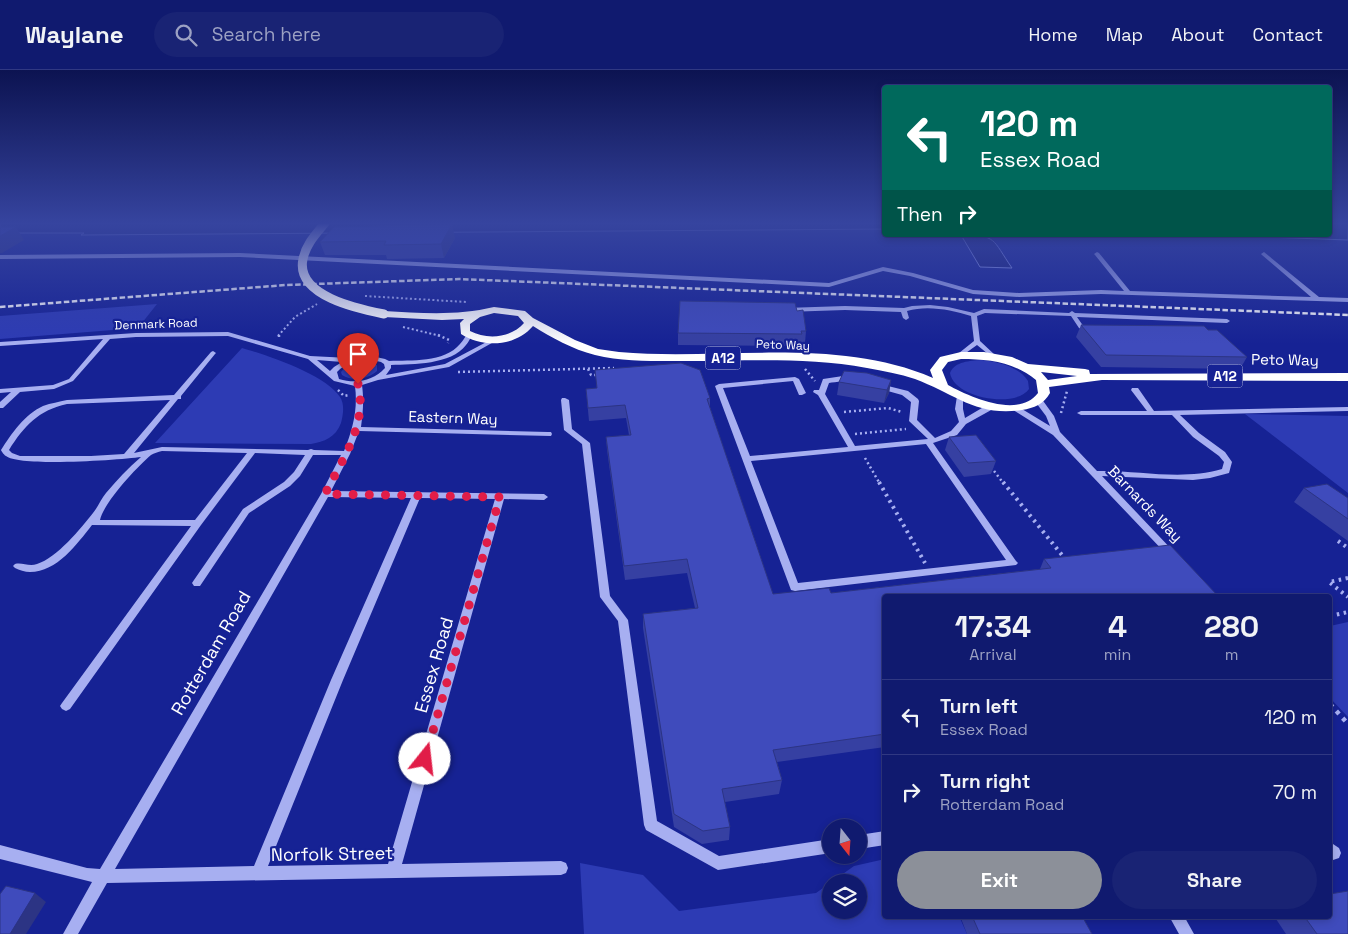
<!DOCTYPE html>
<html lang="en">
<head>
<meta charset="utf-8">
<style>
	:root { --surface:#101a6f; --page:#192374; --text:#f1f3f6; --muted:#9ca1c3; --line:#303882; --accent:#8c9099 }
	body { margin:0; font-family:"Space Grotesk",sans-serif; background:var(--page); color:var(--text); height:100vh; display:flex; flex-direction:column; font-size:19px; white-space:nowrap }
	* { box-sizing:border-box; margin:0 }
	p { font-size:16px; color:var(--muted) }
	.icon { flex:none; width:28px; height:28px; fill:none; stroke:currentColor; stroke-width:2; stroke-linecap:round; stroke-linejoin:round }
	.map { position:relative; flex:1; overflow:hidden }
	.drawer { position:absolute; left:882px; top:524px; width:450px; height:325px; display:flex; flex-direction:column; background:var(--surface); border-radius:5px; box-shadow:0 2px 8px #0003,0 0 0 1px var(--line) }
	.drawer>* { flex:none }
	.banner { position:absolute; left:882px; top:15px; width:450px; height:152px; border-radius:5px; box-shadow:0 2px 8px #0003,0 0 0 1px var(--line); background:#00695c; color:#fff; overflow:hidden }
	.needle { width:32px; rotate:163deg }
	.tools { position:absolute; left:822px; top:749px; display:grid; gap:10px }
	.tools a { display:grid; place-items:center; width:45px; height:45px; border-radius:50%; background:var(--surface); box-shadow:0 2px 8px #0003,0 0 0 1px var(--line); font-size:25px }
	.pin { position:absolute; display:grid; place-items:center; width:42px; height:42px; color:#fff; margin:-51px -21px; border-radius:50% 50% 50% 0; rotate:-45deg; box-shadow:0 0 5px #0007 }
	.pin .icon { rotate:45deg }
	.me { position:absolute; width:55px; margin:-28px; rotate:16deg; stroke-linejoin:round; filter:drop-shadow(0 0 4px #0008) }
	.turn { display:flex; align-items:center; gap:18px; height:105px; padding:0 15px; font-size:22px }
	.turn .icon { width:65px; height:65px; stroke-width:2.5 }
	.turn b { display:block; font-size:35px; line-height:42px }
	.then { display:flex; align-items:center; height:48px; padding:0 15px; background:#0003; gap:10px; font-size:19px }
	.eta { display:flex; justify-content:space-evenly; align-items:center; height:85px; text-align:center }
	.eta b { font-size:30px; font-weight:700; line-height:35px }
	.button { display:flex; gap:10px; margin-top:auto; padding:10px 15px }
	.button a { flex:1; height:58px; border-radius:30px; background:var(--accent); color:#fff; font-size:20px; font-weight:700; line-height:58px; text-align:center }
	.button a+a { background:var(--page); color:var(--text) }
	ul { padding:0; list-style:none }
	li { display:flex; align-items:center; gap:15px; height:75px; padding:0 15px; border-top:1px solid var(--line) }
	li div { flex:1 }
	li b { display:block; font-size:19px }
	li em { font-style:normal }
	header { display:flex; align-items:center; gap:30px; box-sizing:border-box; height:70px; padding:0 25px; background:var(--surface); border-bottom:1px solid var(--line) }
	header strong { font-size:24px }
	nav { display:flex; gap:28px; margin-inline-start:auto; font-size:18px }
	.search { width:350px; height:45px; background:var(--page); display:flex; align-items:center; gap:12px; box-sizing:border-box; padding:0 18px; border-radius:28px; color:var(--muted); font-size:19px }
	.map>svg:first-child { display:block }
	.green { fill:#2d3bb4; fill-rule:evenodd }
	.water { fill:#151d76; stroke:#99a4f4 }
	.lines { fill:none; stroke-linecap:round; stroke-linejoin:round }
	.path-far3 { stroke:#a7aff1; stroke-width:2; stroke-dasharray:2 2.5; stroke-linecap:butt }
	.path-far2 { stroke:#a7aff1; stroke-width:2.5; stroke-dasharray:2 3; stroke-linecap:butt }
	.path-far1 { stroke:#a7aff1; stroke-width:4; stroke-dasharray:2.5 4.5; stroke-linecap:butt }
	.path { stroke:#a7aff1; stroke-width:4.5; stroke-dasharray:4 5.5; stroke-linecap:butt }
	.minor { fill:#a7aff1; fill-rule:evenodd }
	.highway { fill:#fff; fill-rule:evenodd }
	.rail { stroke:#fff; stroke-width:2.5; stroke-dasharray:5.5 2.5; stroke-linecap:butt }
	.highway-bridge { stroke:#fff; stroke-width:9 }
	.wall { fill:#3640a2 }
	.shaded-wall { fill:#2c3484 }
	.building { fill:#3f4bbc; stroke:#2c3484 }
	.route { stroke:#e11d48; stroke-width:9; stroke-dasharray:0 16.2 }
	.labels { text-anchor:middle; stroke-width:4.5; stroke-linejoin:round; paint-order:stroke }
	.far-street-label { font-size:12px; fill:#fff; stroke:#162294 }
	.shield { fill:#162294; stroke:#b9bddf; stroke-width:1 }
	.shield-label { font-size:14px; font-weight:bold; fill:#fff }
	.street-label { font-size:15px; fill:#fff; stroke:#162294 }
	.near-street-label { font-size:18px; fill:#fff; stroke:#162294 }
</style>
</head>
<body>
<header>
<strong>Waylane</strong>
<div class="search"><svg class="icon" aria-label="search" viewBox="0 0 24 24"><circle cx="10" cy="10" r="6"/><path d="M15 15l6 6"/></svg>Search here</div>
<nav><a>Home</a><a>Map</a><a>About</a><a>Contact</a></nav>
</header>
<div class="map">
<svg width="1348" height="864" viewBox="0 0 1348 864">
	<rect width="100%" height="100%" fill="#162294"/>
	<!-- green -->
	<path class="green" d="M157 234 138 258 0 269V246Z
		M242 278C267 285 326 305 340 327 345 335 343 345 341 353 336 367 324 372 311 374L155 373Z
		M981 290C998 292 1018 296 1028 311L1029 319C1015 339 954 328 950 303 955 291 970 291 981 290Z
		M363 291 377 295V301C368 309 353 312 342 305L341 302 346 296Z
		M1245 344 1348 346V423Z
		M1348 552V647L1330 628V556Z
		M885 789V846H959L967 864H584L580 793 643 805 679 841 816 823 854 796ZM859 812V840H831V812Z"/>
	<!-- water -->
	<path class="water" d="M0 153H885V159L81 165 84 163H0Z
		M1330 153H1348V170L1211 165H1330Z
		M961 165C997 165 992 169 1012 198L980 197Z"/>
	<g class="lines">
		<!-- path-far3 -->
		<path class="path-far3" d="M365 226 466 232
			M403 257 441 266
			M278 266 295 247 317 234"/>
		<!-- path-far2 -->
		<path class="path-far2" d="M279 265V270
			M438 265 449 270 448 273
			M588 299 591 305H598
			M805 299 815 311
			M458 302 614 298
			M338 320 344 326 349 325
			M844 342 888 338 902 342
			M1061 343 1067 321
			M855 364 906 359
			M865 388 880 414
			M991 397 1004 414"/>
		<!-- path-far1 -->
		<path class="path-far1" d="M879 412 925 493
			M1003 412 1066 490
			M1338 471 1348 478
			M1348 508 1329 512 1348 527
			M1330 546 1348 542"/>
		<!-- path -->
		<path class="path" d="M1330 634 1348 654"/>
		<!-- minor -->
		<path class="minor" d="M1097 182 1099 183 1130 221 1311 227 1262 185 1261 184 1264 182 1319 227 1348 228V232L1101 224 1019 227 973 224 910 206 883 201 829 217 240 187 0 189V185L240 183 829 213 883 197 913 203 973 220 1019 223 1101 220 1124 221 1095 185 1094 184Z
			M930 235 948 237 974 243 984 239 1069 243 1072 241 1075 243 1227 249 1230 251 1227 253 1077 247 1084 257 1081 259 1079 258 1071 246 985 243 977 246 980 271 995 285 996 286 993 288 977 275 963 285H959V283L974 271 971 246C951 240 928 235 907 241L909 248 906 250 903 248 901 242 845 240 785 242 782 240 785 238 845 236 904 238 912 236Z
			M228 262 310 286 349 288 367 285 385 289 389 291C411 290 444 293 460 274 463 271 465 267 467 264L469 263 472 265C470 268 469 272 466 275 451 295 413 294 391 295V298L386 305 445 294 494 268H498L499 269 449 297 378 310 362 315C364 330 363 342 361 357L548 362H551L552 364 551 366 359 361 350 384 331 421 544 424 548 427 544 430 504 429 402 794 561 791 566 793 568 798 566 803 561 805 107 813 78 864H63L92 812 0 789V775L87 798 100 799 321 424 341 385H313L300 406 290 416 249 443 200 516H194L192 513 194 510 243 439 284 412 294 402 305 385 255 383 201 455 70 639 66 641 62 639 60 636 62 633 191 456 92 455C77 474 57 502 30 502 25 502 19 500 15 498L13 496 15 494C22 492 29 497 37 494 57 488 81 458 93 443 98 437 101 429 106 423 117 410 128 398 141 387 120 390 19 397 6 386 5 386 1 381 1 380 11 364 25 344 43 336 51 333 59 332 67 330L174 325 211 282 213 281 216 283 215 284 181 326V329H178L134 383 162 377 308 380 311 379 314 380 344 381C353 359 358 339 355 316L334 311 308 289 228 266 136 267 110 269 73 311 54 319 20 322 3 338H0V332L11 322 0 323V319L53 315 69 309 103 269 0 276V272L136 263ZM367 289 381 292 384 294 385 298C373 311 356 314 339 309L337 302C345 293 355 291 367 289ZM317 290 342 292 334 297 330 301ZM170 330 124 384 91 386H20L12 383 9 380C24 356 39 340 67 334ZM162 381 247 383 195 450H100C104 432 137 397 151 385 154 383 158 382 162 381ZM328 427 411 428 331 610 254 796 115 799ZM420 428 495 429 388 794 268 796 343 610Z
			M843 306 852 308 854 309C850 311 835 312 829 313L825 324 855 376 928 369 909 351 911 332 902 325 877 318V314H880L908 321 918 329 919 331 917 350 935 368 951 361 959 352 955 339 957 326H963V339L965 348 987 335H993V339L966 354 957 365 933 373 1016 491 1018 493 1016 495 795 521 791 520 715 316 719 314 795 307 799 309 806 323 802 325H799L793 311 723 318 750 386 848 377 818 325 813 322 814 320H819L823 309ZM926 374 1006 490 798 513 751 391Z
			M1132 318H1138L1154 341 1348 337V341L1180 345 1199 363 1225 382 1232 392 1229 403 1210 408 1193 410 1102 406 1175 483 1177 485 1175 487H1169L1053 365 1010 338 1014 336H1017L1050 356 1046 346 1034 330 1038 328H1041L1054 346 1060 362 1097 401C1139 400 1181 411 1222 399L1224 392 1219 386 1193 367 1172 345H1081L1077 343 1081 341H1147L1131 320Z
			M562 328H565L569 330 572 359 590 373 610 526 628 550 657 751 719 786 831 769V783L718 800 646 760 644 755 618 551 600 527 582 374 564 360 561 330Z
			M885 761V775L859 779V765Z
			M1330 772 1339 778 1341 783 1339 788 1330 791Z
			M1169 846H1184L1194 864H1179Z"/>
		<!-- highway -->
		<path class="highway" d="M494 237 525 241 533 248 575 270 598 279 619 282C722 291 835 266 933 308L930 300 940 287 961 282H984L1012 287 1028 294 1085 299 1089 300 1090 304 1348 303V311L1102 310 1049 317 1050 323C1044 334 1034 338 1022 340 977 347 955 324 915 309 900 304 883 301 867 298 802 286 736 292 670 291 645 291 619 291 595 285 572 279 552 268 533 256 515 277 483 278 461 264L460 253 464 249 442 250 384 247 379 244 384 241C421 243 457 246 494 237ZM494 243 518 246 524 253C511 268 487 270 470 261V254L480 247ZM961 289C989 289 1014 292 1036 310L1038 323C1018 349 970 327 948 315L942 300 948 292ZM1041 302 1077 306 1048 310Z"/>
		<!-- rail -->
		<path class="rail" d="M0 237 286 215 459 209 1348 245"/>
		<!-- highway-bridge -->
		<path class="highway-bridge" d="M325 153C316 164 306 174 303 189 295 226 359 239 384 244"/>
	</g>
	<!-- wall -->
	<path class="wall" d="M455 168 444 188 387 189 386 185H325L320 172Z
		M797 241 806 261 805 273H801L800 276 678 275V263Z
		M1081 255 1247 287 1240 299 1101 297 1076 267Z
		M595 300 710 328V338L773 524 831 523 1040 499 1044 489 1218 526H885V677L777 692 782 710 779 724 725 732 730 757 729 770 702 774 674 757 643 558V544L695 538 687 503 625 510 607 380 606 367 629 365 626 348 589 351 586 319 597 318Z
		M891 310 889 323 884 333 837 325 839 312Z
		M949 367 996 391 991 404 964 407 945 380Z
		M1304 418 1348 428V471L1294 432Z
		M960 846H1082L1092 864H967Z
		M1274 846H1330L1348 864H1286Z"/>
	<!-- shaded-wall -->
	<path class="shaded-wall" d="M452 154 455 168 444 188 441 174Z
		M16 157 24 170 2 183H0V166Z
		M891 310 889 323 884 333 887 320Z
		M35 823 46 832 26 864H10Z"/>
	<!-- building -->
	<path class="building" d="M452 154 441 174 384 175 386 171 320 172 334 157Z
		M0 157H16L0 166Z
		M680 231 795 233 797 241 803 240 806 261H801L802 264 678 263Z
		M1081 255 1204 256 1208 260H1217L1247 287 1106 285Z
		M681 293 700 300 710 328 707 329 773 524 829 518 831 523 1051 498 1044 489 1170 475 1218 526H885V664L773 680 782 710 722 719 730 757 703 761 674 744 643 544 698 538 687 489 624 496 606 367 631 365 625 335 588 338 586 319 597 318 595 300Z
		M844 301 867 303 891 310 887 320 839 312Z
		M976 365 996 391 968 393 949 367Z
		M1327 414 1348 428V449L1304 418Z
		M6 816 35 823 10 864H0V824Z
		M1348 821V864H1317L1304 846H1330V824Z
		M972 846H1082L1092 864H980Z"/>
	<!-- sky -->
	<linearGradient id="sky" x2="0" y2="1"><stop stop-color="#0c1351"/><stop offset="0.56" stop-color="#36449f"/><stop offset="1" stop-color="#36449f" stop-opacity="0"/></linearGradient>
	<rect width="1348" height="274" fill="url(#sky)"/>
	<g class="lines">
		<!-- route -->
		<path class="route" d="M358 314C368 354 342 390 325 424L500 427 425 689"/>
	</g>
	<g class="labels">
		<!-- far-street labels -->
		<g class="far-street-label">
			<text transform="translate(156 254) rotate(-2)" y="4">Denmark Road</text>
			<text transform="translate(783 275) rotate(2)" y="4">Peto Way</text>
		</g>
		<!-- shield labels -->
		<g class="shield">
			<rect x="705.5" y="276.5" width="35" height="23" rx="4"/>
			<rect x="1207.5" y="294.5" width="35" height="23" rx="4"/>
		</g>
		<g class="shield-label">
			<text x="723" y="293">A12</text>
			<text x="1225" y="311">A12</text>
		</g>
		<!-- street labels -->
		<g class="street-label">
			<text transform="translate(1285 290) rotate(1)" y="5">Peto Way</text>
			<text transform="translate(453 348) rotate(2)" y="5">Eastern Way</text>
			<text transform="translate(1145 434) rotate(46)" y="5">Barnards Way</text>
		</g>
		<!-- near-street labels -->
		<g class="near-street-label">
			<text transform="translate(211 583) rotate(-60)" y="6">Rotterdam Road</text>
			<text transform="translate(434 595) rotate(-74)" y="6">Essex Road</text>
			<text transform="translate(332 784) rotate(-1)" y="6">Norfolk Street</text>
		</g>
	</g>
</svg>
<div class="tools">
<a><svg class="needle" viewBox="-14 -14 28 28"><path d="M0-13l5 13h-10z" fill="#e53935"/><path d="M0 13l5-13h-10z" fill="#9ca1c3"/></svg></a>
<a><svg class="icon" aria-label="layers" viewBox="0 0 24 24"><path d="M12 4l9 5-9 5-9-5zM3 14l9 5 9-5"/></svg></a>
</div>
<div class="pin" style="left:358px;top:314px;background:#d93025"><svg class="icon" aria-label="arrive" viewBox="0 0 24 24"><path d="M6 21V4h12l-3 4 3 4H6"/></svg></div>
<svg class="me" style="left:425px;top:689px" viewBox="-20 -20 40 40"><circle r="19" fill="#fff"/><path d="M0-13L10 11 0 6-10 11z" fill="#e11d48"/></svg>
<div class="banner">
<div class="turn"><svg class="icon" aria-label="left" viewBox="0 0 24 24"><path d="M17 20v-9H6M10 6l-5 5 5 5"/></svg><div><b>120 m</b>Essex Road</div></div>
<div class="then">Then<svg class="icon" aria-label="right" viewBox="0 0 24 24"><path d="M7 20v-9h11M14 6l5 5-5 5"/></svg></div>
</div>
<section class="drawer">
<div class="eta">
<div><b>17:34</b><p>Arrival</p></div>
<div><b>4</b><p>min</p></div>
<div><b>280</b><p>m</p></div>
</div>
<ul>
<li><svg class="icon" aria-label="left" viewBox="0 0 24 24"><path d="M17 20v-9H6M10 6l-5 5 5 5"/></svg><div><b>Turn left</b><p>Essex Road</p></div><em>120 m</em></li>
<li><svg class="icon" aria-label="right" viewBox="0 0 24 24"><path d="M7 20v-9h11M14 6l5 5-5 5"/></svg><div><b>Turn right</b><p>Rotterdam Road</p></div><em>70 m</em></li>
</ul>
<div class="button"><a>Exit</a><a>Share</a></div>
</section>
</div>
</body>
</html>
